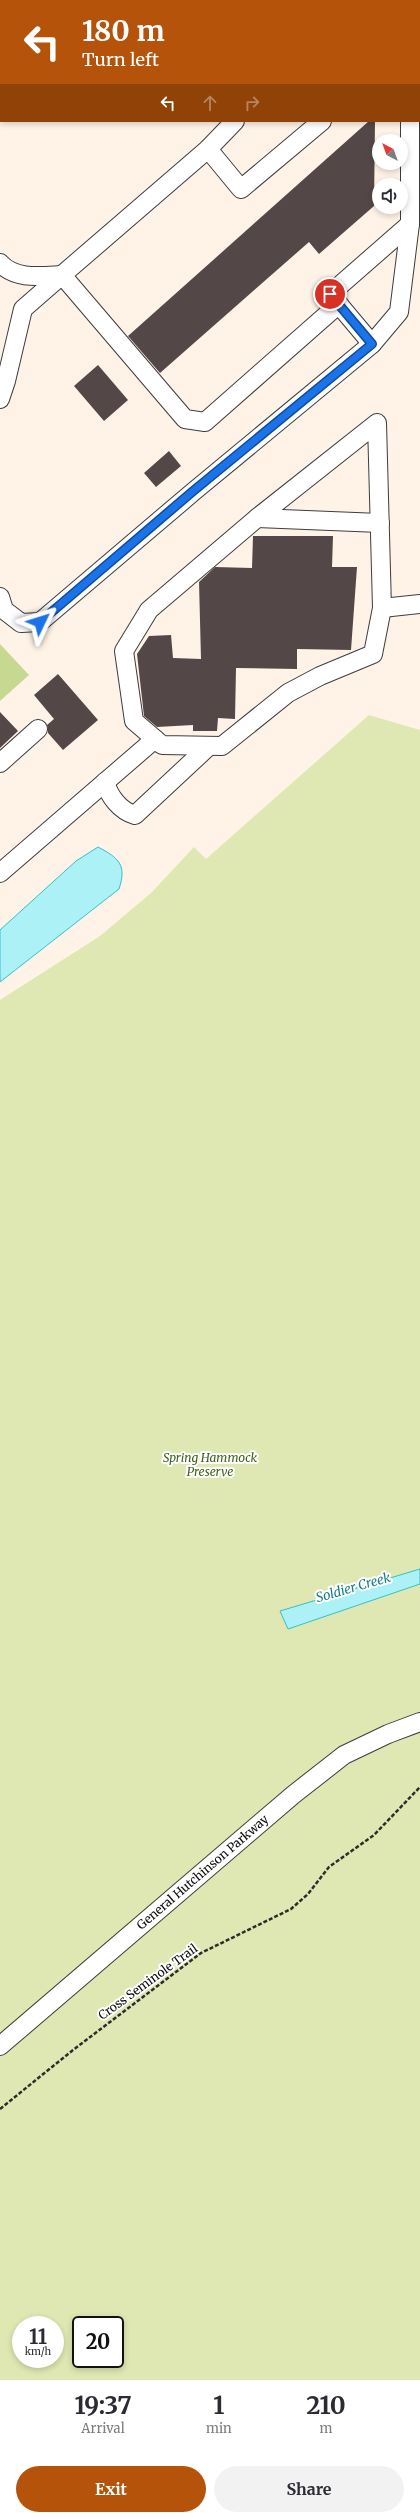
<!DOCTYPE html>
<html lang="en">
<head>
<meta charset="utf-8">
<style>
	:root { --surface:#fff; --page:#f2f2f3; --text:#2b2b33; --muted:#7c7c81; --accent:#b45309 }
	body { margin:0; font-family:Merriweather,serif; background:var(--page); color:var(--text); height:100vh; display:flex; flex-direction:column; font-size:15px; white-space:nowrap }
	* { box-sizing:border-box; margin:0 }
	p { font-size:13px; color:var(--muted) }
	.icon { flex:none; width:22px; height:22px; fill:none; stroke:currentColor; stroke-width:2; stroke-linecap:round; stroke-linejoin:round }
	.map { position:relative; height:2380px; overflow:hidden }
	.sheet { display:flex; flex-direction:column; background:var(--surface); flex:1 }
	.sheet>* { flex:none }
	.banner { position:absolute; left:0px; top:0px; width:420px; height:122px; box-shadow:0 2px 6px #0003; background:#b45309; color:#fff; overflow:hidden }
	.needle { width:26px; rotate:319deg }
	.controls { position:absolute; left:372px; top:134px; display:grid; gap:8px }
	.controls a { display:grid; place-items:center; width:36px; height:36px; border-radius:50%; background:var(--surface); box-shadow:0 2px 6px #0003; font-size:20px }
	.speed { position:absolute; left:12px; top:2316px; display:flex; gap:8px; font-size:20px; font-weight:700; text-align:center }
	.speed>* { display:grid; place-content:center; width:52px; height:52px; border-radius:50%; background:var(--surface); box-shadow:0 2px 6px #0003; line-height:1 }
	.speed small { font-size:10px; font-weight:400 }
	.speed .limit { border:2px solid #111; border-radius:6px; background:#fff; color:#111 }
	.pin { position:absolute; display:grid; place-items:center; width:34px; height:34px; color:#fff; margin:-17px; border:2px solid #fff; border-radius:50%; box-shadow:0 1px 4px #0007 }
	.me { position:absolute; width:44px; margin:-22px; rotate:49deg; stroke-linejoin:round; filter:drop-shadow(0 0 3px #0008) }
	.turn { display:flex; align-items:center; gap:14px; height:84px; padding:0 16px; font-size:18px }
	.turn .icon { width:52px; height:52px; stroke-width:2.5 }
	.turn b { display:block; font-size:28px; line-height:34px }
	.lanes { display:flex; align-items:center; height:38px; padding:0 16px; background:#0003; justify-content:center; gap:20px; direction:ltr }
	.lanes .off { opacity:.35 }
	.eta { display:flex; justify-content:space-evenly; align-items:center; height:68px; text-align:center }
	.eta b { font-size:24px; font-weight:700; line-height:28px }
	.cta { display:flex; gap:8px; margin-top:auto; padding:8px 16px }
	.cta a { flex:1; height:46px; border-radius:24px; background:var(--accent); color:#fff; font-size:16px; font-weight:700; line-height:46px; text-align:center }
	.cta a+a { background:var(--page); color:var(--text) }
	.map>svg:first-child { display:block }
	.green { fill:#dfe8b2; fill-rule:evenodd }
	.forest { fill:#c7d991 }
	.water { fill:#acf1f6; stroke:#33bfce }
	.building { fill:#534847 }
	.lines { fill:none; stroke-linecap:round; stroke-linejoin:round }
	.minor-casing { stroke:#3d3d3d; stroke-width:20 }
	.path { stroke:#2c2c2c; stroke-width:2.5; stroke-dasharray:4 2; stroke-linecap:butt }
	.minor { stroke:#fff; stroke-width:18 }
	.route-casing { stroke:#114b97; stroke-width:10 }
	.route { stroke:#1a73e8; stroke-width:7 }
	.labels { text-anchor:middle; stroke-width:4; stroke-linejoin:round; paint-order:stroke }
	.park-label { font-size:12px; font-style:italic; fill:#3f611b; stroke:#fff }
	.street-label { font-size:12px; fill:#0a0a0a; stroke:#fff }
	.water-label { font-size:13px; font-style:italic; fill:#147d8d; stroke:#fff }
</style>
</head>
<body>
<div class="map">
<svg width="420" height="2380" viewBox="0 0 420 2380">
	<rect width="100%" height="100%" fill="#fff3e7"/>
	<!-- green -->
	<path class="green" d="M369 715 420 730V2380H0V1000L100 936 151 893 194 847 206 859ZM21 2325H55V2359H21ZM81 2325H115V2359H81Z"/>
	<!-- forest -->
	<path class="forest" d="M0 644 29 675 0 701Z"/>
	<!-- water -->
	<path class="water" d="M98 847C119 858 127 865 119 889L0 982V930L76 861Z
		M420 1569V1584L288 1629 280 1611Z"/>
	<!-- building -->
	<path class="building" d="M369 121H375L374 206 319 254 309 242 160 373 128 336Z
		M98 365 128 400 104 421 74 386Z
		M169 451 181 466 156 487 144 473Z
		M253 536H333L332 567H357L351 650 297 649V669L236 668 235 719 218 718 217 731H193V725L157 727 144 716 137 654 149 636 171 635 173 658 201 659 199 582 215 567 252 568Z
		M58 674 98 720 63 750 48 733 47 725 54 719 34 695Z
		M0 712 18 731 0 748Z"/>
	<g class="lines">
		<defs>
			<g id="minor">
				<path d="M323 0V1"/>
				<path d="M410 0V1"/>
				<path d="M235 121 208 149 241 189 322 121"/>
				<path d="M208 149 62 275 185 419 205 422 339 304"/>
				<path d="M0 263C15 280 41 276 62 275"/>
				<path d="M372 344 399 312 410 224"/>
				<path d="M0 399 6 381 23 309 62 275"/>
				<path d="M377 423 382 608 373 654 320 676 288 693 222 746 162 745 134 721 124 651 149 610 257 518Z"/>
				<path d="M257 518 380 523"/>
				<path d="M0 597 4 610 21 623 40 622 193 492 372 344 330 294 410 224V121"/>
				<path d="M382 608 420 604"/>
				<path d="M0 763 38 729"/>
				<path d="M105 782C109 796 120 811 135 815L209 746"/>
				<path d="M0 873 155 739"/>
				<path id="s1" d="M0 2046 293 1795 344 1755 388 1734 420 1722"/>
			</g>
		</defs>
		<!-- minor casing -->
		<use href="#minor" class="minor-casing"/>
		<!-- path -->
		<path class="path" d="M0 2109 73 2050 201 1953 291 1909 308 1894 329 1867 374 1835 420 1787"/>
		<!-- minor -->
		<use href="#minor" class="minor"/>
	</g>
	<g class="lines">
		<defs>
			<path id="route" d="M40 622 192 492 372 344 330 294"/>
		</defs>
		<!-- route casing -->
		<use href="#route" class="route-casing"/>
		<!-- route -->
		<use href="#route" class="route"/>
	</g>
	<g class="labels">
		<!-- park labels -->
		<g class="park-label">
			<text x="210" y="1462">Spring Hammock<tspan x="210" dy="14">Preserve</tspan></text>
		</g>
		<!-- street labels -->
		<g class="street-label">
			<text dy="4" stroke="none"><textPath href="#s1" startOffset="267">General Hutchinson Parkway</textPath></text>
			<text transform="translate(148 1982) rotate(-36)" y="4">Cross Seminole Trail</text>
		</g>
		<!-- water labels -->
		<g class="water-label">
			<text transform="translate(353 1587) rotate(-16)" y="5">Soldier Creek</text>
		</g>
	</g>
</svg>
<div class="controls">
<a><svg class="needle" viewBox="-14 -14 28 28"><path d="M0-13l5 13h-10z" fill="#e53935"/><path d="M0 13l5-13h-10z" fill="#7c7c81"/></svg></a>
<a><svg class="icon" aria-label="sound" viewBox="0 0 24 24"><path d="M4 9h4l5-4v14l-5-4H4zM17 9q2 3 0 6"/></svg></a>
</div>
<div class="speed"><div>11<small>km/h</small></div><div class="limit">20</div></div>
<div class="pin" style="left:330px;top:294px;background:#d93025"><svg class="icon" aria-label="arrive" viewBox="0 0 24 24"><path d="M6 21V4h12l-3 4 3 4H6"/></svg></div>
<svg class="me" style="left:40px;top:622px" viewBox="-20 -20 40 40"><path d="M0-17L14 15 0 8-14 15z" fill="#1a73e8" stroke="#fff" stroke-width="4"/></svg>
<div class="banner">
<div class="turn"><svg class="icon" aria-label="left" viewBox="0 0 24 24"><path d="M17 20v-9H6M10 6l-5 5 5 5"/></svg><div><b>180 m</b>Turn left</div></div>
<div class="lanes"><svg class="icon" aria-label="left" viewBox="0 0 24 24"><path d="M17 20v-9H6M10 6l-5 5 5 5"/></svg><svg class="icon off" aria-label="ahead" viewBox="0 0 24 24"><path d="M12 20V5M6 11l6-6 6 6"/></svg><svg class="icon off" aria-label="right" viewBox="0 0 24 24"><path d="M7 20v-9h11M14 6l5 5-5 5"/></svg></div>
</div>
</div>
<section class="sheet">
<div class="eta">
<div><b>19:37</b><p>Arrival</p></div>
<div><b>1</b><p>min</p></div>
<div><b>210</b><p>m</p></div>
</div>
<div class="cta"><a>Exit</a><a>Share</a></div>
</section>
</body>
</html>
